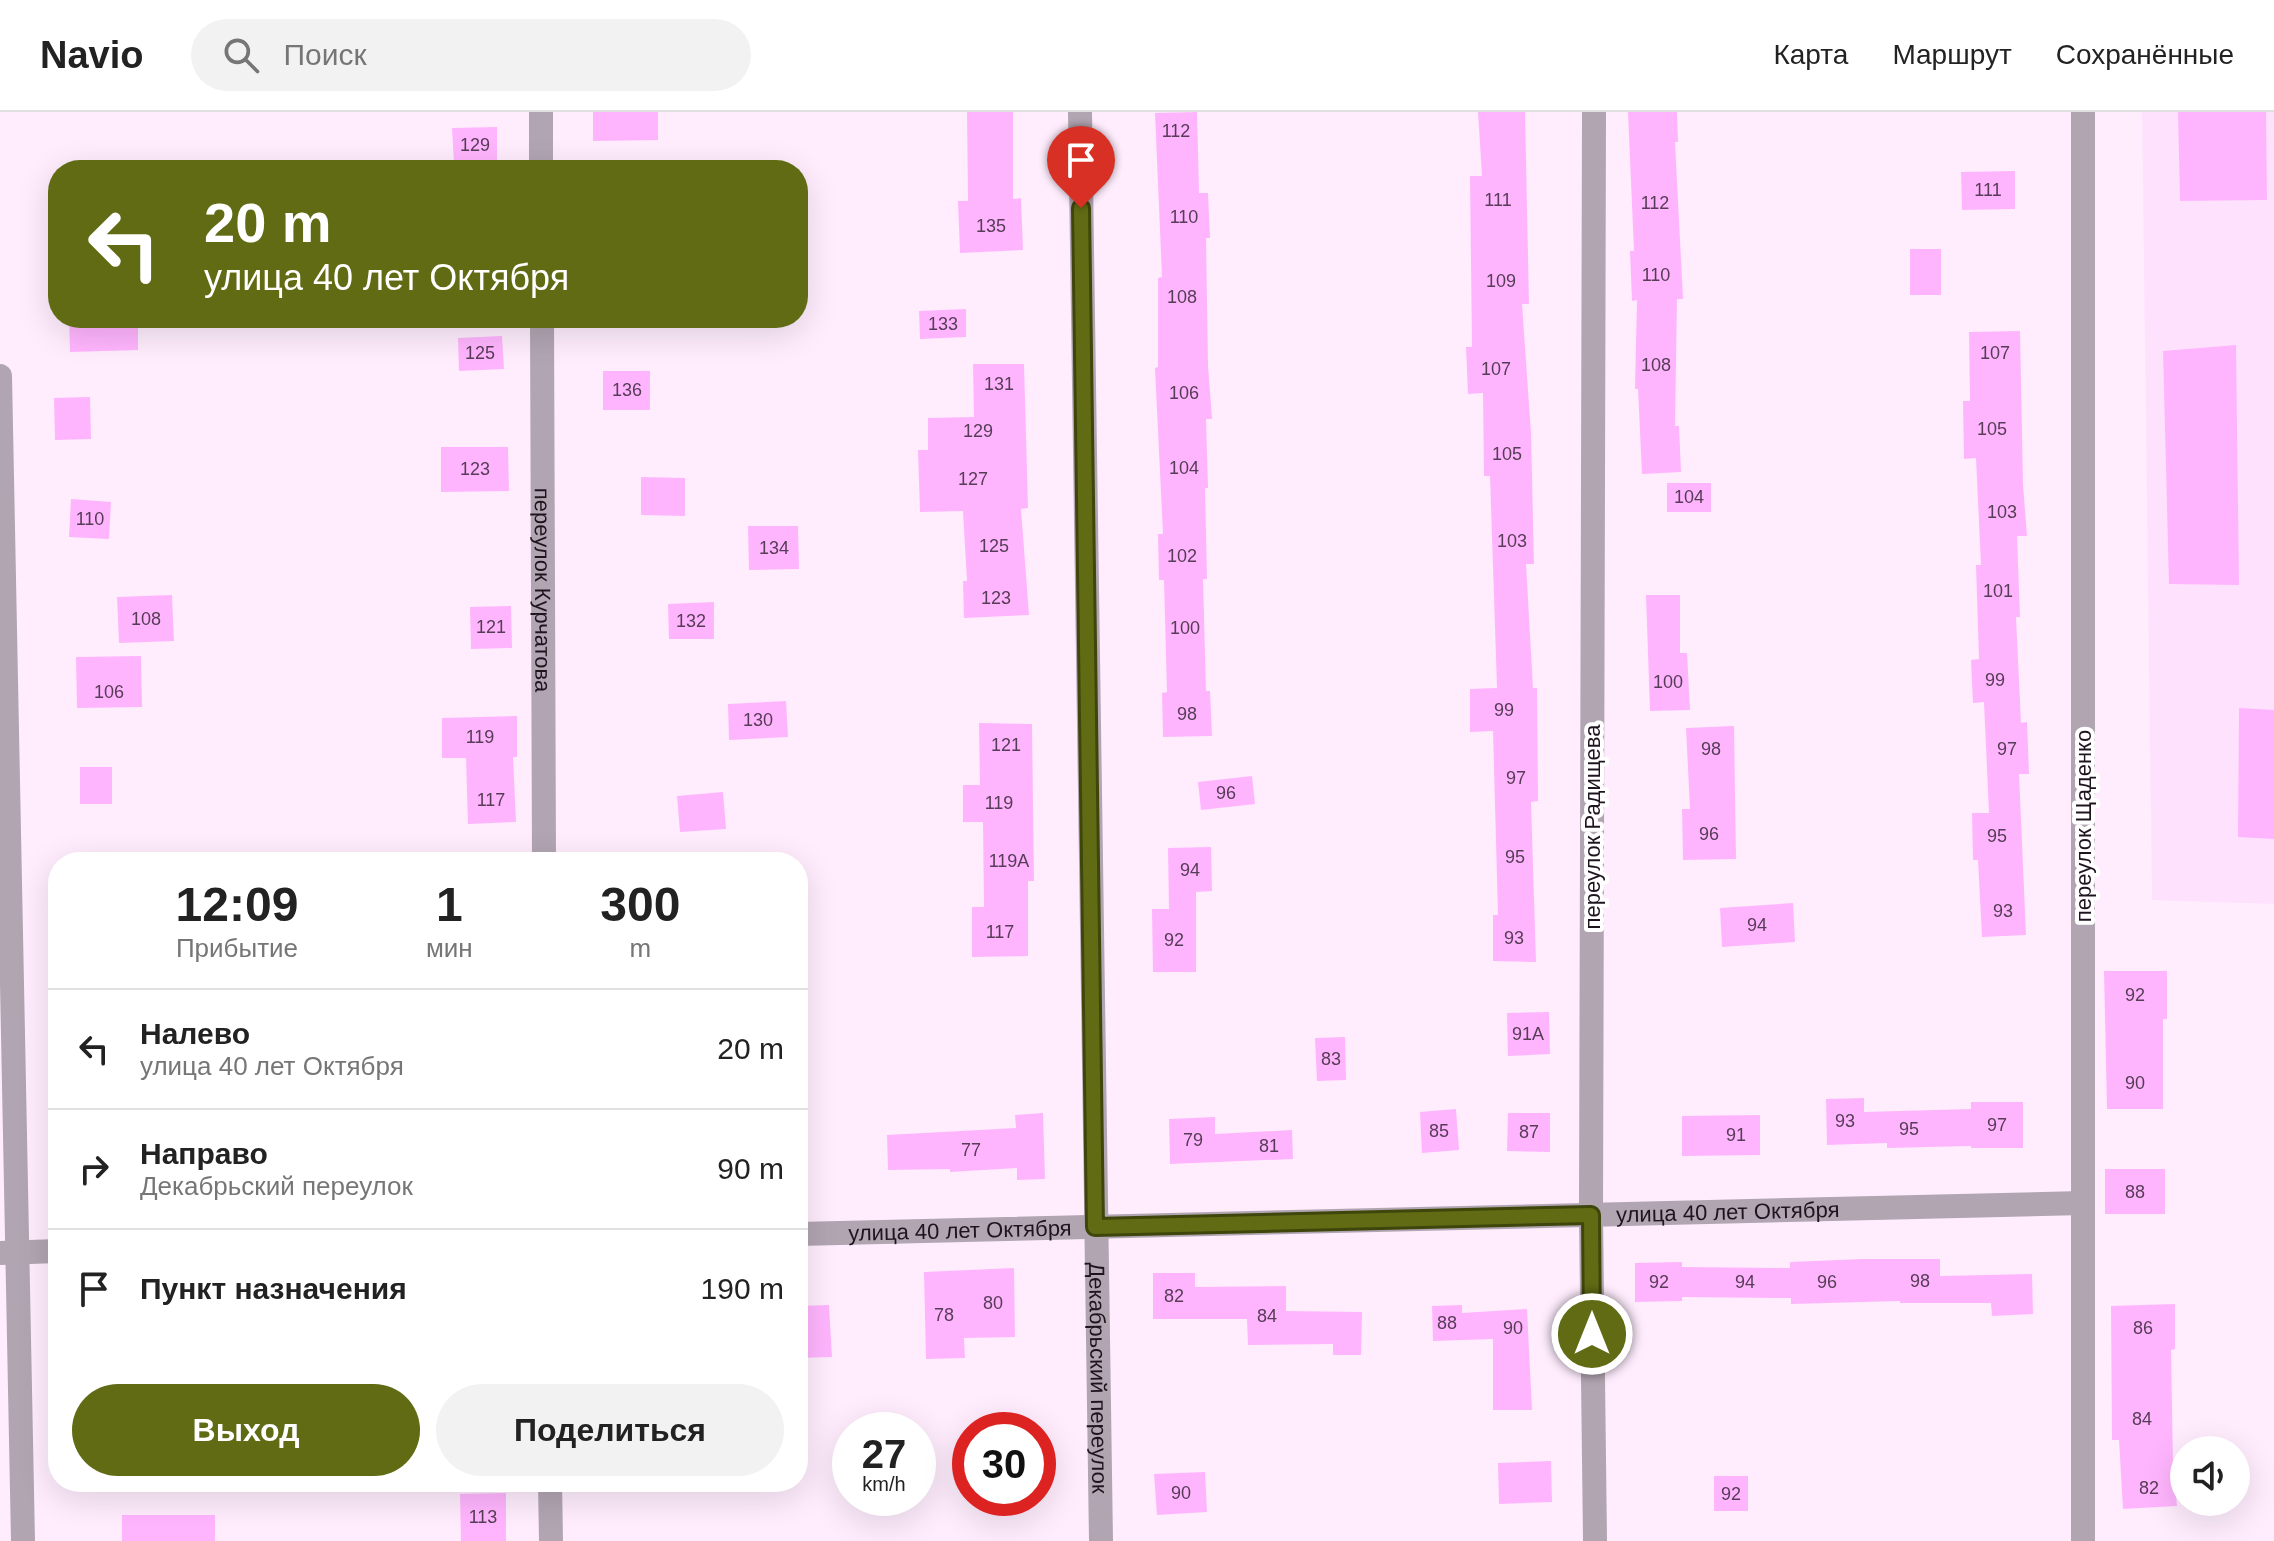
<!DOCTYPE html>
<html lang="ru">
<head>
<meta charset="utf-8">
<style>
	:root { --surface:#fff; --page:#f2f2f2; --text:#222; --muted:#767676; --line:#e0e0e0; --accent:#606b13 }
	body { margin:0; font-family:Helvetica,sans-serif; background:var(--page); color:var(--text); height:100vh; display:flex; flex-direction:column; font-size:30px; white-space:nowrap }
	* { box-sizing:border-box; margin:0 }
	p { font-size:26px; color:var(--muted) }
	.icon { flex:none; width:44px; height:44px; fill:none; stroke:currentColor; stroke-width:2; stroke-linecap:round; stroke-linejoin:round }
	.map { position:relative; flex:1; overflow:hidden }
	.details { position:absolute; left:48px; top:740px; width:760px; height:640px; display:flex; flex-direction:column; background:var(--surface); border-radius:32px; box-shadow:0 8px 32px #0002 }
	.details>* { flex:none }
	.guide { position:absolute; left:48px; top:48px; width:760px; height:168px; border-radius:32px; box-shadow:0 8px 32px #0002; background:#606b13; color:#fff; overflow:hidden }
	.controls { position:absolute; left:2170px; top:1324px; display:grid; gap:16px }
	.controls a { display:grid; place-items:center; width:80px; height:80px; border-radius:50%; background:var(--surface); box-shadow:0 8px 32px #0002; font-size:40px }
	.speed { position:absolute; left:832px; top:1300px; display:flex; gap:16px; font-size:40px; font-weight:700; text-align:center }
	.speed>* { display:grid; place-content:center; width:104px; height:104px; border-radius:50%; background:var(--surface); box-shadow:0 8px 32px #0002; line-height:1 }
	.speed small { font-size:20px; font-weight:400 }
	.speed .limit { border:12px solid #d22; background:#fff; color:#111 }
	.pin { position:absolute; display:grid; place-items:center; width:68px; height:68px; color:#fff; margin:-82px -34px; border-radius:50% 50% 50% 0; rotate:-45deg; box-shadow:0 0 8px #0007 }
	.pin .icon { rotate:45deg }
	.me { position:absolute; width:88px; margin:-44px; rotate:0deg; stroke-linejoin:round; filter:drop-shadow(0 0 6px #0008) }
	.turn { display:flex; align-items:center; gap:28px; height:168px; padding:0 24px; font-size:36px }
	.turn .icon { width:104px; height:104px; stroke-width:2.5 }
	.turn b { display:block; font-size:56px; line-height:68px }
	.eta { display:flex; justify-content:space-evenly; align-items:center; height:136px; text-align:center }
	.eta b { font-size:48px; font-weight:700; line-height:56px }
	.cta { display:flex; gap:16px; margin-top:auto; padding:16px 24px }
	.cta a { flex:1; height:92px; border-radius:48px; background:var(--accent); color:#fff; font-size:32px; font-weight:700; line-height:92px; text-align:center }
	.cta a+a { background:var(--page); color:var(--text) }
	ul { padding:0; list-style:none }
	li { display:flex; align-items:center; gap:24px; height:120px; padding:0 24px; border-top:2px solid var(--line) }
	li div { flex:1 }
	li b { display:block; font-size:30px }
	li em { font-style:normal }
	header { display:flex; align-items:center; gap:48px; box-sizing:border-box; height:112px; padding:0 40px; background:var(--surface); border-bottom:2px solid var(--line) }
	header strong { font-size:38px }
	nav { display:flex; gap:44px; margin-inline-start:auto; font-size:28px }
	.search { width:560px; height:72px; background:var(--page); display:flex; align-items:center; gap:20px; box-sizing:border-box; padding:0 28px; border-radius:44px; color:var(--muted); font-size:30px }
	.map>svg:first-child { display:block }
	.built { fill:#fee2fd }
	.building { fill:#ffb5fe }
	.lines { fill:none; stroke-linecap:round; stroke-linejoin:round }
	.minor { stroke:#b1a5b1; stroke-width:24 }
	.route-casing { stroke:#3e460c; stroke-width:20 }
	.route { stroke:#606b13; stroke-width:14 }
	.labels { text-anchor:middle; stroke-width:8; stroke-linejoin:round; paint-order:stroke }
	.number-label { font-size:18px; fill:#563c56 }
	.street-label { font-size:22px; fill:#1e141e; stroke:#fff }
</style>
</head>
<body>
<header>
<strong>Navio</strong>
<div class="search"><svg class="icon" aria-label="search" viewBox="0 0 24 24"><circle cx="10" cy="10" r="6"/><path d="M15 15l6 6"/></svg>Поиск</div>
<nav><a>Карта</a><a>Маршрут</a><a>Сохранённые</a></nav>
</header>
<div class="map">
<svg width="2274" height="1429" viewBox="0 0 2274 1429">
	<rect width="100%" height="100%" fill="#ffedfe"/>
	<!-- built -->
	<path class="built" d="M2142 0H2274V792L2152 788Z"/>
	<!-- building -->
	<path class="building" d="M593 0H658V28L593 29Z
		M967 0H1013V87L1021 86 1023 138 960 141 958 89H968Z
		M1197 0 1199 81H1208L1210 126H1206L1208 253 1212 307H1206L1208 376H1205L1207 467H1203L1206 579H1210L1212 624 1163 625 1162 581 1167 580 1164 468H1159L1158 422H1163L1155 256 1158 255V166L1162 165 1155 1Z
		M1478 0H1525L1529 192H1522L1531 321 1534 452H1526L1533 576H1537L1538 689 1531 690 1536 850 1493 849V803H1498L1493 619 1470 620V577L1497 576 1490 364H1484L1483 281 1468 282 1466 235H1472L1470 64H1482Z
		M1628 0H1677L1678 30H1675L1683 187H1677L1675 314H1679L1681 360 1642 362 1638 277H1635L1637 188 1632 189 1630 139H1634Z
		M2178 0H2266L2267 88 2180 89Z
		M497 15V49L454 51 452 16Z
		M2015 59V97L1962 98 1961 60Z
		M1910 137H1941V183H1910Z
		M966 197V225L920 227 919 199Z
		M69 206H138V238L70 240Z
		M2020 219 2023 373 2027 424H2017L2020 505H2016L2021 611 2027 610 2029 662H2019L2026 823 1982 825 1978 748H1973L1972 701H1989L1984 590 1973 591 1971 548 1979 547 1976 453H1981L1976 346 1964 347 1963 289H1970L1969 220Z
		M502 224 504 257 459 259 458 226Z
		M2236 233 2239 473 2169 472 2163 239Z
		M973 252H1024L1028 396 1021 397 1029 503 964 506 963 469H967L963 399 920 400 918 338H928V306L974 305Z
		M603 259H650V298H603Z
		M90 285 91 327 55 328 54 286Z
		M441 335H508L509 379 441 380Z
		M641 365 685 366V404L641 403Z
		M1667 371H1711V400H1667Z
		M71 387 111 390 109 427 69 425Z
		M748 414H798L799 457 749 458Z
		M172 483 174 529 119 531 117 485Z
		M1646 483H1680V541H1687L1690 598 1650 599Z
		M714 490V527H669L668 492Z
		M511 494 512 536 471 537 470 495Z
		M141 544 142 595 77 596 76 545Z
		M786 589 788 625 729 628 728 592Z
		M2239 596 2274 598V727L2238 725Z
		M517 604V645H513L516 710 468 712 466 646H442V606Z
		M979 611 1032 612 1034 769H1028V844L972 845V795H984L983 710H963V673H980Z
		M1734 614 1736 747 1683 748 1682 697H1690L1686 616Z
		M80 655H112V692H80Z
		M1252 664 1255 692 1201 698 1198 670Z
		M723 680 726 717 680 720 677 684Z
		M1211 735 1212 779 1196 780V860H1153L1152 797H1169L1168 736Z
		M1793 791 1795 830 1722 835 1720 796Z
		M2104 859H2167V907H2163V997H2107Z
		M1549 900 1550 942 1508 944 1507 901Z
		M1345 925 1346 968 1317 969 1315 926Z
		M1864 986V1000L1971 997V990H2023V1036H1971V1034L1887 1036V1031L1827 1033 1826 987Z
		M1456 997 1459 1038 1422 1041 1420 1000Z
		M1043 1001 1045 1067 1017 1068V1056L950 1060V1057L888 1058 887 1023 1016 1016 1015 1003Z
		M1508 1001H1550V1040L1507 1039Z
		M1760 1003V1043L1682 1044V1004Z
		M1215 1005V1022L1292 1018 1293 1047 1170 1052 1169 1007Z
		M2105 1057H2165V1102H2105Z
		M1863 1147H1940V1164L2032 1162 2033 1202 1992 1204 1991 1191H1900V1189L1791 1192V1186L1682 1185V1189L1635 1190V1151L1682 1150V1155L1790 1156V1150Z
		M1014 1156 1015 1225 964 1226 965 1246 926 1247 924 1160Z
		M1153 1161H1195V1175L1286 1174V1199L1362 1200 1361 1243H1333V1232L1248 1233 1247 1207H1153Z
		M2175 1192V1237L2171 1238 2173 1354 2177 1394 2123 1397 2119 1328H2112L2111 1194Z
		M829 1193 832 1245 799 1246 798 1194Z
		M1462 1193V1201L1527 1197 1532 1298H1493V1227L1433 1229 1432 1194Z
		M1551 1349 1552 1390 1499 1392 1498 1351Z
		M1205 1360 1207 1400 1157 1403 1154 1362Z
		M1714 1364H1748V1399H1714Z
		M506 1381V1429H461L460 1382Z
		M122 1403H215V1429H122Z"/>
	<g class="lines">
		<!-- minor -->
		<g class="minor">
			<path d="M541 0V58"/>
			<path id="s1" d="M1080 0 1101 1429"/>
			<path d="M1594 0 1591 1103 1595 1429"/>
			<path id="s2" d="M542 206 544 750"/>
			<path d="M0 264 23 1429"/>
			<path id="s3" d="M798 1122 2083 1091"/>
			<path d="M0 1141 58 1139"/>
			<path d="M550 1370 551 1429"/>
			<path d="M2083 1429V0"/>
		</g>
	</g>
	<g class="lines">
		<defs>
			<path id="route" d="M1081 96 1095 1115 1591 1103 1592 1222"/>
		</defs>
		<!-- route casing -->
		<use href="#route" class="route-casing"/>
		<!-- route -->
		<use href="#route" class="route"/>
	</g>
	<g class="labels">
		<!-- number labels -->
		<g class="number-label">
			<text x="1176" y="25">112</text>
			<text x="475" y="39">129</text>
			<text x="1988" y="84">111</text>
			<text x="1498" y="94">111</text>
			<text x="1655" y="97">112</text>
			<text x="1184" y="111">110</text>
			<text x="991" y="120">135</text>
			<text x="1656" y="169">110</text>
			<text x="1501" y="175">109</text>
			<text x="1182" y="191">108</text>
			<text x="943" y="218">133</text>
			<text x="480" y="247">125</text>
			<text x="1995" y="247">107</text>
			<text x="1656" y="259">108</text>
			<text x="1496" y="263">107</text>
			<text x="999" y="278">131</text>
			<text x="627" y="284">136</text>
			<text x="1184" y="287">106</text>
			<text x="1992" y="323">105</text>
			<text x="978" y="325">129</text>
			<text x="1507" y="348">105</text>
			<text x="1184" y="362">104</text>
			<text x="475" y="363">123</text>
			<text x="973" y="373">127</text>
			<text x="1689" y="391">104</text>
			<text x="2002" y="406">103</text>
			<text x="90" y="413">110</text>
			<text x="1512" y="435">103</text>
			<text x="994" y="440">125</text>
			<text x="774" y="442">134</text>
			<text x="1182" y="450">102</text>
			<text x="1998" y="485">101</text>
			<text x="996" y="492">123</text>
			<text x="146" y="513">108</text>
			<text x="691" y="515">132</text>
			<text x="491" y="521">121</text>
			<text x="1185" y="522">100</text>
			<text x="1995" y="574">99</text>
			<text x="1668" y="576">100</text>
			<text x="109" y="586">106</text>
			<text x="1504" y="604">99</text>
			<text x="1187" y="608">98</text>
			<text x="758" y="614">130</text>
			<text x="480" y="631">119</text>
			<text x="1006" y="639">121</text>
			<text x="1711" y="643">98</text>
			<text x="2007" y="643">97</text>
			<text x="1516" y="672">97</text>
			<text x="1226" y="687">96</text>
			<text x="491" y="694">117</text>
			<text x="999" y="697">119</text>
			<text x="1709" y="728">96</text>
			<text x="1997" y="730">95</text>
			<text x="1515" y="751">95</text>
			<text x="1009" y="755">119А</text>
			<text x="1190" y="764">94</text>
			<text x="2003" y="805">93</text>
			<text x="1757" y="819">94</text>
			<text x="1000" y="826">117</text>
			<text x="1514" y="832">93</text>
			<text x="1174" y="834">92</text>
			<text x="2135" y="889">92</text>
			<text x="1528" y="928">91А</text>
			<text x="1331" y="953">83</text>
			<text x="2135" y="977">90</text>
			<text x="1845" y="1015">93</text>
			<text x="1997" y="1019">97</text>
			<text x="1909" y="1023">95</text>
			<text x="1439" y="1025">85</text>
			<text x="1529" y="1026">87</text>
			<text x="1736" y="1029">91</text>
			<text x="1193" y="1034">79</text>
			<text x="1269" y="1040">81</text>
			<text x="971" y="1044">77</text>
			<text x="2135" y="1086">88</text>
			<text x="1920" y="1175">98</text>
			<text x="1659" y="1176">92</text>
			<text x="1745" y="1176">94</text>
			<text x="1827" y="1176">96</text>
			<text x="1174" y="1190">82</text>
			<text x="993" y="1197">80</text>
			<text x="944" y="1209">78</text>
			<text x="1267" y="1210">84</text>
			<text x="1447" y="1217">88</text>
			<text x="1513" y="1222">90</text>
			<text x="2143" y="1222">86</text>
			<text x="2142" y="1313">84</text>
			<text x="2149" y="1382">82</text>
			<text x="1181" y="1387">90</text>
			<text x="1731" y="1388">92</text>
			<text x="483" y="1411">113</text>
		</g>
		<!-- street labels -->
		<g class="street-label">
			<text dy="8" stroke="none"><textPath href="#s2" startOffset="272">переулок Курчатова</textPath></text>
			<text transform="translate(2083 714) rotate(-90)" y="8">переулок Щаденко</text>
			<text transform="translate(1592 715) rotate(-90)" y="8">переулок Радищева</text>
			<text dy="8" stroke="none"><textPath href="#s3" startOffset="930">улица 40 лет Октября</textPath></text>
			<text dy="8" stroke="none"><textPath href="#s3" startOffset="162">улица 40 лет Октября</textPath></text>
			<text dy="8" stroke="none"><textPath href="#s1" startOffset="1266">Декабрьский переулок</textPath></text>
		</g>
	</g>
</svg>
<div class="controls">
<a><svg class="icon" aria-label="sound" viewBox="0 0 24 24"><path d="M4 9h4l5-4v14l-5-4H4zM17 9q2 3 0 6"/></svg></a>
</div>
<div class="speed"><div>27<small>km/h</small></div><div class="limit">30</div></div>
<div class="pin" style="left:1081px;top:96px;background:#d93025"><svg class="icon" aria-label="arrive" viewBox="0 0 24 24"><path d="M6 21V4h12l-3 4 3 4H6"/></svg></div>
<svg class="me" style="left:1592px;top:1222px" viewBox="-20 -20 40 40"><circle r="17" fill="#606b13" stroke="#fff" stroke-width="3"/><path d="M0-11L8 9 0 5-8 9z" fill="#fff"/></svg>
<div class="guide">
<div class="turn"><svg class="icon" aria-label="left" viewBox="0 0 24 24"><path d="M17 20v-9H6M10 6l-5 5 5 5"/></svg><div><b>20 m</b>улица 40 лет Октября</div></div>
</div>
<section class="details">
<div class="eta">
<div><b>12:09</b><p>Прибытие</p></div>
<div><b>1</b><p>мин</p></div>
<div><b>300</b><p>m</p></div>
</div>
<ul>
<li><svg class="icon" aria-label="left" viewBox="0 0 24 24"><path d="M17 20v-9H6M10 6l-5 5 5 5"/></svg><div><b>Налево</b><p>улица 40 лет Октября</p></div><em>20 m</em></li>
<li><svg class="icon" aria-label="right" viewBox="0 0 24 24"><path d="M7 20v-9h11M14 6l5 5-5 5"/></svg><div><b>Направо</b><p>Декабрьский переулок</p></div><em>90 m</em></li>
<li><svg class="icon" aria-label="arrive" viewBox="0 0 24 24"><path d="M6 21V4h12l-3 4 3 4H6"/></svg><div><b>Пункт назначения</b></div><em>190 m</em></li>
</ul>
<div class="cta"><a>Выход</a><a>Поделиться</a></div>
</section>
</div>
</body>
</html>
